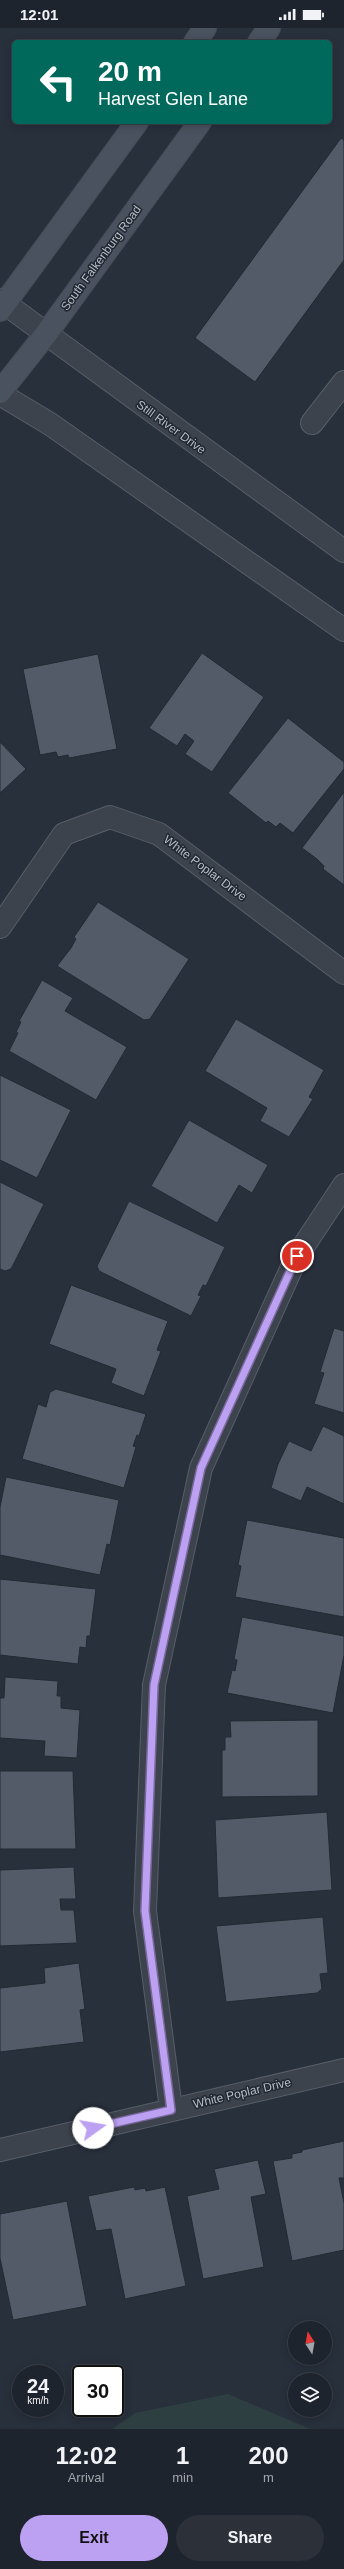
<!DOCTYPE html>
<html lang="en">
<head>
<meta charset="utf-8">
<style>
	:root { --surface:#1e242d; --page:#2b3039; --text:#f1f3f6; --muted:#a1a4aa; --line:#3c4149; --accent:#bca0f2 }
	body { margin:0; font-family:Arial,sans-serif; background:var(--page); color:var(--text); height:100vh; display:flex; flex-direction:column; font-size:15px; white-space:nowrap }
	* { box-sizing:border-box; margin:0 }
	p { font-size:13px; color:var(--muted) }
	.icon { flex:none; width:22px; height:22px; fill:none; stroke:currentColor; stroke-width:2; stroke-linecap:round; stroke-linejoin:round }
	.map { position:relative; height:2401px; overflow:hidden }
	.panel { display:flex; flex-direction:column; background:var(--surface); flex:1 }
	.panel>* { flex:none }
	.hud { position:absolute; left:12px; top:12px; width:320px; height:84px; border-radius:6px; box-shadow:0 2px 10px #0003,0 0 0 1px var(--line); background:#00695c; color:#fff; overflow:hidden }
	.needle { width:26px; rotate:349deg }
	.fabs { position:absolute; left:288px; top:2293px; display:grid; gap:8px }
	.fabs a { display:grid; place-items:center; width:44px; height:44px; border-radius:50%; background:var(--surface); box-shadow:0 2px 10px #0003,0 0 0 1px var(--line); font-size:20px }
	.speed { position:absolute; left:12px; top:2337px; display:flex; gap:8px; font-size:20px; font-weight:700; text-align:center }
	.speed>* { display:grid; place-content:center; width:52px; height:52px; border-radius:50%; background:var(--surface); box-shadow:0 2px 10px #0003,0 0 0 1px var(--line); line-height:1 }
	.speed small { font-size:10px; font-weight:400 }
	.speed .limit { border:2px solid #111; border-radius:6px; background:#fff; color:#111 }
	.pin { position:absolute; display:grid; place-items:center; width:34px; height:34px; color:#fff; margin:-17px; border:2px solid #fff; border-radius:50%; box-shadow:0 1px 4px #0007 }
	.me { position:absolute; width:44px; margin:-22px; rotate:77deg; stroke-linejoin:round; filter:drop-shadow(0 0 3px #0008) }
	.turn { display:flex; align-items:center; gap:14px; height:84px; padding:0 20px; font-size:18px }
	.turn .icon { width:52px; height:52px; stroke-width:2.5 }
	.turn b { display:block; font-size:28px; line-height:34px }
	.eta { display:flex; justify-content:space-evenly; align-items:center; height:68px; text-align:center }
	.eta b { font-size:24px; font-weight:800; line-height:28px }
	.primary-button { display:flex; gap:8px; margin-top:auto; padding:8px 20px }
	.primary-button a { flex:1; height:46px; border-radius:24px; background:var(--accent); color:#111; font-size:16px; font-weight:800; line-height:46px; text-align:center }
	.primary-button a+a { background:var(--page); color:var(--text) }
	.status { display:flex; justify-content:space-between; align-items:center; height:28px; padding:0 20px; background:var(--surface); direction:ltr }
	.status svg { height:11px; fill:currentColor }
	.map>svg:first-child { display:block }
	.green { fill:#2d3f40 }
	.building { fill:#525b67; stroke:#232a34 }
	.lines { fill:none; stroke-linecap:round; stroke-linejoin:round }
	.street-casing { stroke:#575e68; stroke-width:24 }
	.secondary-casing { stroke:#454c56; stroke-width:24 }
	.street { stroke:#3c434d; stroke-width:22 }
	.secondary { stroke:#4a525f; stroke-width:22 }
	.route-casing { stroke:#7a689d; stroke-width:10 }
	.route { stroke:#bca0f2; stroke-width:7 }
	.labels { text-anchor:middle; stroke-width:3; stroke-linejoin:round; paint-order:stroke }
	.street-label { font-size:12px; fill:#b8bec8; stroke:#212832 }
</style>
</head>
<body>
<div class="status"><b>12:01</b><svg viewBox="0 0 49 12"><path d="M0 12V9h3v3zM5 12V6h3v6zM10 12V3h3v9zM15 12V0h3v12zM26 1h20v11H26zM47 4h2v5h-2z"/></svg></div>
<div class="map">
<svg width="344" height="2401" viewBox="0 0 344 2401">
	<rect width="100%" height="100%" fill="#28303c"/>
	<!-- green -->
	<path class="green" d="M228 2366 310 2401H112L135 2385Z"/>
	<!-- building -->
	<path class="building" d="M341 110 344 112V232L255 354 195 310Z
		M202 625 264 669 212 744 185 726 194 713 185 706 177 718 149 700Z
		M98 626 117 721 69 730 68 727 58 729 56 724 40 727 23 641Z
		M288 690 344 734V741L293 805 280 795 276 799 268 793 266 795 228 765Z
		M0 714 26 741 0 765Z
		M344 764V857L323 841 324 838 317 831 302 820Z
		M98 874 189 931 150 991 144 992 57 938 71 920 76 911 74 909Z
		M42 952 73 970 65 983 127 1019 96 1072 9 1023 18 1005 16 1004 21 994 19 993Z
		M236 991 324 1042 309 1069 313 1071 289 1109 260 1093 267 1080 205 1043Z
		M0 1047 71 1082 37 1150 0 1132Z
		M189 1092 268 1137 252 1165 239 1157 217 1195 151 1158Z
		M0 1154 44 1176 11 1241 5 1243 0 1241Z
		M129 1173 225 1219 206 1258 203 1257 198 1267 201 1268 191 1288 99 1243 97 1238Z
		M71 1257 168 1293 157 1322 161 1323 144 1368 111 1355 116 1341 49 1316Z
		M334 1300 344 1303V1385L314 1376 324 1345 320 1344Z
		M56 1361 146 1386 139 1408 137 1407 133 1418 136 1419 124 1460 22 1431 38 1376 46 1379 50 1364Z
		M323 1398 344 1408V1476L307 1459 301 1473 271 1460 278 1436 289 1413 311 1423Z
		M6 1449 119 1472 110 1517 107 1516 100 1547 0 1527V1479Z
		M247 1492 344 1510V1589L235 1569 241 1538 238 1537Z
		M0 1551 96 1561 90 1608H87L86 1620 80 1619 78 1636 0 1627Z
		M242 1589 344 1608V1627L333 1685 227 1665 232 1642 235 1643 237 1632 234 1631Z
		M5 1649 58 1653 57 1668H61V1680L80 1682 77 1730 44 1728 45 1713 0 1710V1670H4Z
		M318 1692V1768L222 1769V1722H225V1709H231L230 1693Z
		M0 1743H73L76 1821H0Z
		M327 1784 332 1862 218 1870 215 1792Z
		M74 1839 76 1871H60L61 1882H74L77 1915 0 1918V1842Z
		M323 1889 328 1945 320 1946 322 1961 317 1965 226 1974 216 1898Z
		M79 1935 85 1981 80 1982 84 2014 0 2024V1960L45 1955 44 1940Z
		M344 2113V2150H339L344 2175V2222L292 2233 273 2133 292 2130V2126L302 2124V2122Z
		M258 2132 266 2166 251 2169 264 2239 203 2251 187 2168 219 2161 214 2141Z
		M134 2159 135 2162 145 2160 146 2163 165 2159 186 2258 125 2271 111 2201 96 2203 88 2168Z
		M67 2173 87 2278 13 2292 0 2230V2186Z"/>
	<g class="lines">
		<defs>
			<path id="street" d="M0 272 344 523
				M0 366 50 396 344 602
				M312 395 344 354
				M0 899 64 806 110 789 159 806 344 945
				M171 2081 145 1883 154 1657 201 1440 297 1228 344 1157
				M0 2122 344 2042"/>
			<path id="secondary" d="M195 14 205 0
				M259 14 269 0
				M0 282 137 94
				M0 364 46 306 200 94"/>
		</defs>
		<!-- street casing -->
		<use href="#street" class="street-casing"/>
		<!-- secondary casing -->
		<use href="#secondary" class="secondary-casing"/>
		<!-- street -->
		<use href="#street" class="street"/>
		<!-- secondary -->
		<use href="#secondary" class="secondary"/>
	</g>
	<g class="lines">
		<defs>
			<path id="route" d="M93 2100 171 2082 145 1883 154 1657 201 1440 297 1228"/>
		</defs>
		<!-- route casing -->
		<use href="#route" class="route-casing"/>
		<!-- route -->
		<use href="#route" class="route"/>
	</g>
	<g class="labels">
		<!-- street labels -->
		<g class="street-label">
			<text transform="translate(101 230) rotate(-54)" y="4">South Falkenburg Road</text>
			<text transform="translate(171 399) rotate(36)" y="4">Still River Drive</text>
			<text transform="translate(205 840) rotate(37)" y="4">White Poplar Drive</text>
			<text transform="translate(242 2065) rotate(-13)" y="4">White Poplar Drive</text>
		</g>
	</g>
</svg>
<div class="fabs">
<a><svg class="needle" viewBox="-14 -14 28 28"><path d="M0-13l5 13h-10z" fill="#e53935"/><path d="M0 13l5-13h-10z" fill="#a1a4aa"/></svg></a>
<a><svg class="icon" aria-label="layers" viewBox="0 0 24 24"><path d="M12 4l9 5-9 5-9-5zM3 14l9 5 9-5"/></svg></a>
</div>
<div class="speed"><div>24<small>km/h</small></div><div class="limit">30</div></div>
<div class="pin" style="left:297px;top:1228px;background:#d93025"><svg class="icon" aria-label="arrive" viewBox="0 0 24 24"><path d="M6 21V4h12l-3 4 3 4H6"/></svg></div>
<svg class="me" style="left:93px;top:2100px" viewBox="-20 -20 40 40"><circle r="19" fill="#fff"/><path d="M0-13L10 11 0 6-10 11z" fill="#bca0f2"/></svg>
<div class="hud">
<div class="turn"><svg class="icon" aria-label="left" viewBox="0 0 24 24"><path d="M17 20v-9H6M10 6l-5 5 5 5"/></svg><div><b>20 m</b>Harvest Glen Lane</div></div>
</div>
</div>
<section class="panel">
<div class="eta">
<div><b>12:02</b><p>Arrival</p></div>
<div><b>1</b><p>min</p></div>
<div><b>200</b><p>m</p></div>
</div>
<div class="primary-button"><a>Exit</a><a>Share</a></div>
</section>
</body>
</html>
